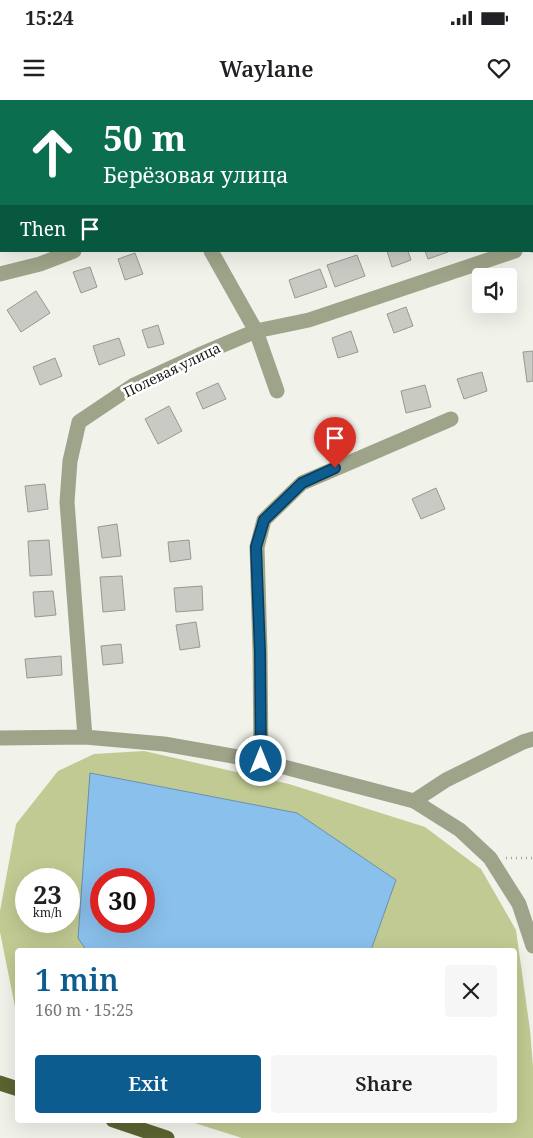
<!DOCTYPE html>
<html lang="en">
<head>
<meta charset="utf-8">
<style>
	:root { --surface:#fff; --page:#f6f6f6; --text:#202124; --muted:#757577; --accent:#0d5c8f }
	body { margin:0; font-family:"Noto Serif",serif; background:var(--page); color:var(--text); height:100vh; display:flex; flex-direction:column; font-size:19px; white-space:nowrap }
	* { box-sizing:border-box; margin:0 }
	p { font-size:16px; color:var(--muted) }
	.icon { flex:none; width:28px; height:28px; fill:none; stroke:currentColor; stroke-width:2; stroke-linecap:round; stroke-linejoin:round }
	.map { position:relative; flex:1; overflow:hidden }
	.panel { position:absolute; left:15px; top:848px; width:502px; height:175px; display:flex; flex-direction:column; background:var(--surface); border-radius:5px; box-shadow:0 5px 20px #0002 }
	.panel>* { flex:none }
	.hud { position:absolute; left:0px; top:0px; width:534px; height:152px; box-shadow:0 5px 20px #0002; background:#0b6e4f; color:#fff; overflow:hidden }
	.controls { position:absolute; left:472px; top:168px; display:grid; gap:10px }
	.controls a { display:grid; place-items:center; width:45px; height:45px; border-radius:5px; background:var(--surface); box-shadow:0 5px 20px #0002; font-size:25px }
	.speed { position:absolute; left:15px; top:768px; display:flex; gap:10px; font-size:25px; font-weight:700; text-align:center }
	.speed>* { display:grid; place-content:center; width:65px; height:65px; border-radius:50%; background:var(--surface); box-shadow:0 5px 20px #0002; line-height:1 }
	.speed small { font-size:12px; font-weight:400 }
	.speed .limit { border:8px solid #d22; background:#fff; color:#111 }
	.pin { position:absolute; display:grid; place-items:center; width:42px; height:42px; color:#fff; margin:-51px -21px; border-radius:50% 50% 50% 0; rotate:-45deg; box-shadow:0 0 5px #0007 }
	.pin .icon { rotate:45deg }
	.me { position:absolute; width:55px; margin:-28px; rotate:0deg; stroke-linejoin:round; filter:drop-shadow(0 0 4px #0008) }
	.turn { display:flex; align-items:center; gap:18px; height:105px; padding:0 20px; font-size:22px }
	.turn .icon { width:65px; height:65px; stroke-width:2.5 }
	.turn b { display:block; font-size:35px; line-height:42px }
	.then { display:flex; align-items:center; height:48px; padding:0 20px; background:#0003; gap:10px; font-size:19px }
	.round { display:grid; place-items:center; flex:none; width:52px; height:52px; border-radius:5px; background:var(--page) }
	.headline { display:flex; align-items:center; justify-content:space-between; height:85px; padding:0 20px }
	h1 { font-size:30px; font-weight:600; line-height:38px; color:var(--accent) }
	.action { display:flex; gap:10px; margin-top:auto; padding:10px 20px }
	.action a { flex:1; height:58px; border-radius:5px; background:var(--accent); color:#fff; font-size:20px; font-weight:600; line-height:58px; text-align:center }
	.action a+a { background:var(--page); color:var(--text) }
	.status { display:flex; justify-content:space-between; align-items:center; height:35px; padding:0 25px; background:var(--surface); direction:ltr }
	.status svg { height:14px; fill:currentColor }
	header { display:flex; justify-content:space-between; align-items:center; height:65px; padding:0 20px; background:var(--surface); font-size:22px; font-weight:600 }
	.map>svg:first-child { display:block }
	.green { fill:#c0ca92; fill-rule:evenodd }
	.water { fill:#8ac0ec; stroke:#698ead; fill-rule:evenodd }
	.building { fill:#c9cac3; stroke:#979992 }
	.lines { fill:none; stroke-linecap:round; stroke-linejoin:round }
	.path { stroke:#a4a59f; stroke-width:2.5; stroke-dasharray:1 4; stroke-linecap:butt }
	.minor { stroke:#9ea489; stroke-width:15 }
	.major { stroke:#5b6331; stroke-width:15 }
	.route-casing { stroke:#083c5d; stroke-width:12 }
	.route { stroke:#0d5c8f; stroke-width:9 }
	.labels { text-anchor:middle; stroke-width:5; stroke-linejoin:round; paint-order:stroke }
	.street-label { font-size:14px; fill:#1b1b19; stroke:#fff }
</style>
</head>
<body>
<div class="status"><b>15:24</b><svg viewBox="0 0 49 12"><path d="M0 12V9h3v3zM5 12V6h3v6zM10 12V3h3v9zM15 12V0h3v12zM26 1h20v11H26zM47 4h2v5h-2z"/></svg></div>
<header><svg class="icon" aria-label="menu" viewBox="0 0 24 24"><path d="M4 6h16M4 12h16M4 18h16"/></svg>Waylane<svg class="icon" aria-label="heart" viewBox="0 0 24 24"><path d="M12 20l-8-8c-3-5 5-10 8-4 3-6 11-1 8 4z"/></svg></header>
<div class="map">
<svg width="533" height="1038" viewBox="0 0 533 1038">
	<rect width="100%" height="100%" fill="#f1f3eb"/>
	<!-- green -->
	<path class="green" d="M144 651 289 684 425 727 481 769 516 830 530 930 533 966V1038H242L185 1020H515V850H371L396 780 297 713 91 673 78 837 86 850H18L17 917 0 832V811L16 724 58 671 94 654ZM26 779H69V821H26Z"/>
	<!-- water -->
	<path class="water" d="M90 673 297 713 396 780 371 850H86L78 838ZM101 779H144V821H101Z"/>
	<!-- building -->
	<path class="building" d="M387 151H408L411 160 392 167Z
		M425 151H448V152L428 159Z
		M135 153 143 174 125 180 118 159Z
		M357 155 365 176 335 187 327 165Z
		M90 167 97 187 81 193 73 172Z
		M320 169 327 187 295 198 289 180Z
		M481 187V204L502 205 479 212 473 189Z
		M36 191 50 213 21 232 7 210Z
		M406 207 413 226 394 233 387 214Z
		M158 225 164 244 148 248 142 230Z
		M351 231 358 252 338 258 332 238Z
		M119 238 125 255 99 265 93 246Z
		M533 251V281L527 282 523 252Z
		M55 258 62 276 40 285 33 267Z
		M482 272 487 291 464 299 457 279Z
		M218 283 226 299 203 309 196 293Z
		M425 285 431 307 406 313 401 291Z
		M169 306 182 331 158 344 145 319Z
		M45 384 48 409 28 412 25 386Z
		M436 388 445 409 421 419 412 399Z
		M117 424 121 456 102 458 98 427Z
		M49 440 52 475 30 476 28 441Z
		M189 440 191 459 170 462 168 442Z
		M122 476 125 510 103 512 100 477Z
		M202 486 203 510 176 512 174 488Z
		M53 491 56 515 35 517 33 492Z
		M196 522 200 547 180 550 176 525Z
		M121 544 123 563 103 565 101 546Z
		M61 556 62 575 27 578 25 559Z"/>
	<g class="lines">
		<!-- path -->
		<path class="path" d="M506 758H533"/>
		<!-- minor -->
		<path class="minor" d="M132 0 133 1
			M512 1 515 0
			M532 145H533
			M211 151 256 231 277 291
			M0 174 40 164 74 151
			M85 637 67 402 70 361 79 322 134 285 199 255 256 231 309 220 515 151
			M0 638 85 637 164 644 261 661 414 701 460 730 490 758 519 804 533 846
			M261 661 260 552 257 447 264 420 302 383 451 319
			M414 701 446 680 523 642 533 639"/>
		<!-- major -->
		<path class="major" d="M0 983 18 989
			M113 1020 167 1038"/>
	</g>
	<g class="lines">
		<defs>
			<path id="route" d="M261 661 260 552 256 447 264 420 302 383 335 368"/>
		</defs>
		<!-- route casing -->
		<use href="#route" class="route-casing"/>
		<!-- route -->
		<use href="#route" class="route"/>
	</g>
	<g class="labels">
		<!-- street labels -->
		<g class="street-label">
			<text transform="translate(172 270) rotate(-26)" y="5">Полевая улица</text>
		</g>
	</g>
</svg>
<div class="controls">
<a><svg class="icon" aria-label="sound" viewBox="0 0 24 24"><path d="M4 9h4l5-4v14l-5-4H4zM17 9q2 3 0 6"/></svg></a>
</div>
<div class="speed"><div>23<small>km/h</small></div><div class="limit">30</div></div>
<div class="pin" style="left:335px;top:368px;background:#d93025"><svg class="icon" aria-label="arrive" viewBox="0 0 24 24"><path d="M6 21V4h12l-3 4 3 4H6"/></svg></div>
<svg class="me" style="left:261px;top:661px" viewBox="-20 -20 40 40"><circle r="17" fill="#0d5c8f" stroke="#fff" stroke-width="3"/><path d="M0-11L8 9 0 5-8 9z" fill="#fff"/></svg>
<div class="hud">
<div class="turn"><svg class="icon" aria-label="ahead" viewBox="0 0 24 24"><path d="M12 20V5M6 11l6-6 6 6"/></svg><div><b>50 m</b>Берёзовая улица</div></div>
<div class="then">Then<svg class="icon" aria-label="arrive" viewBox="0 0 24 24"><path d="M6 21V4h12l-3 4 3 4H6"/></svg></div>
</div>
<section class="panel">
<div class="headline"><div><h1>1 min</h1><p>160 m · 15:25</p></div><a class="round"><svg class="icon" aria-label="close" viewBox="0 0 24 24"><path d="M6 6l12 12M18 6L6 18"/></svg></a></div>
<div class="action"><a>Exit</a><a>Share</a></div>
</section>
</div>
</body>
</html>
